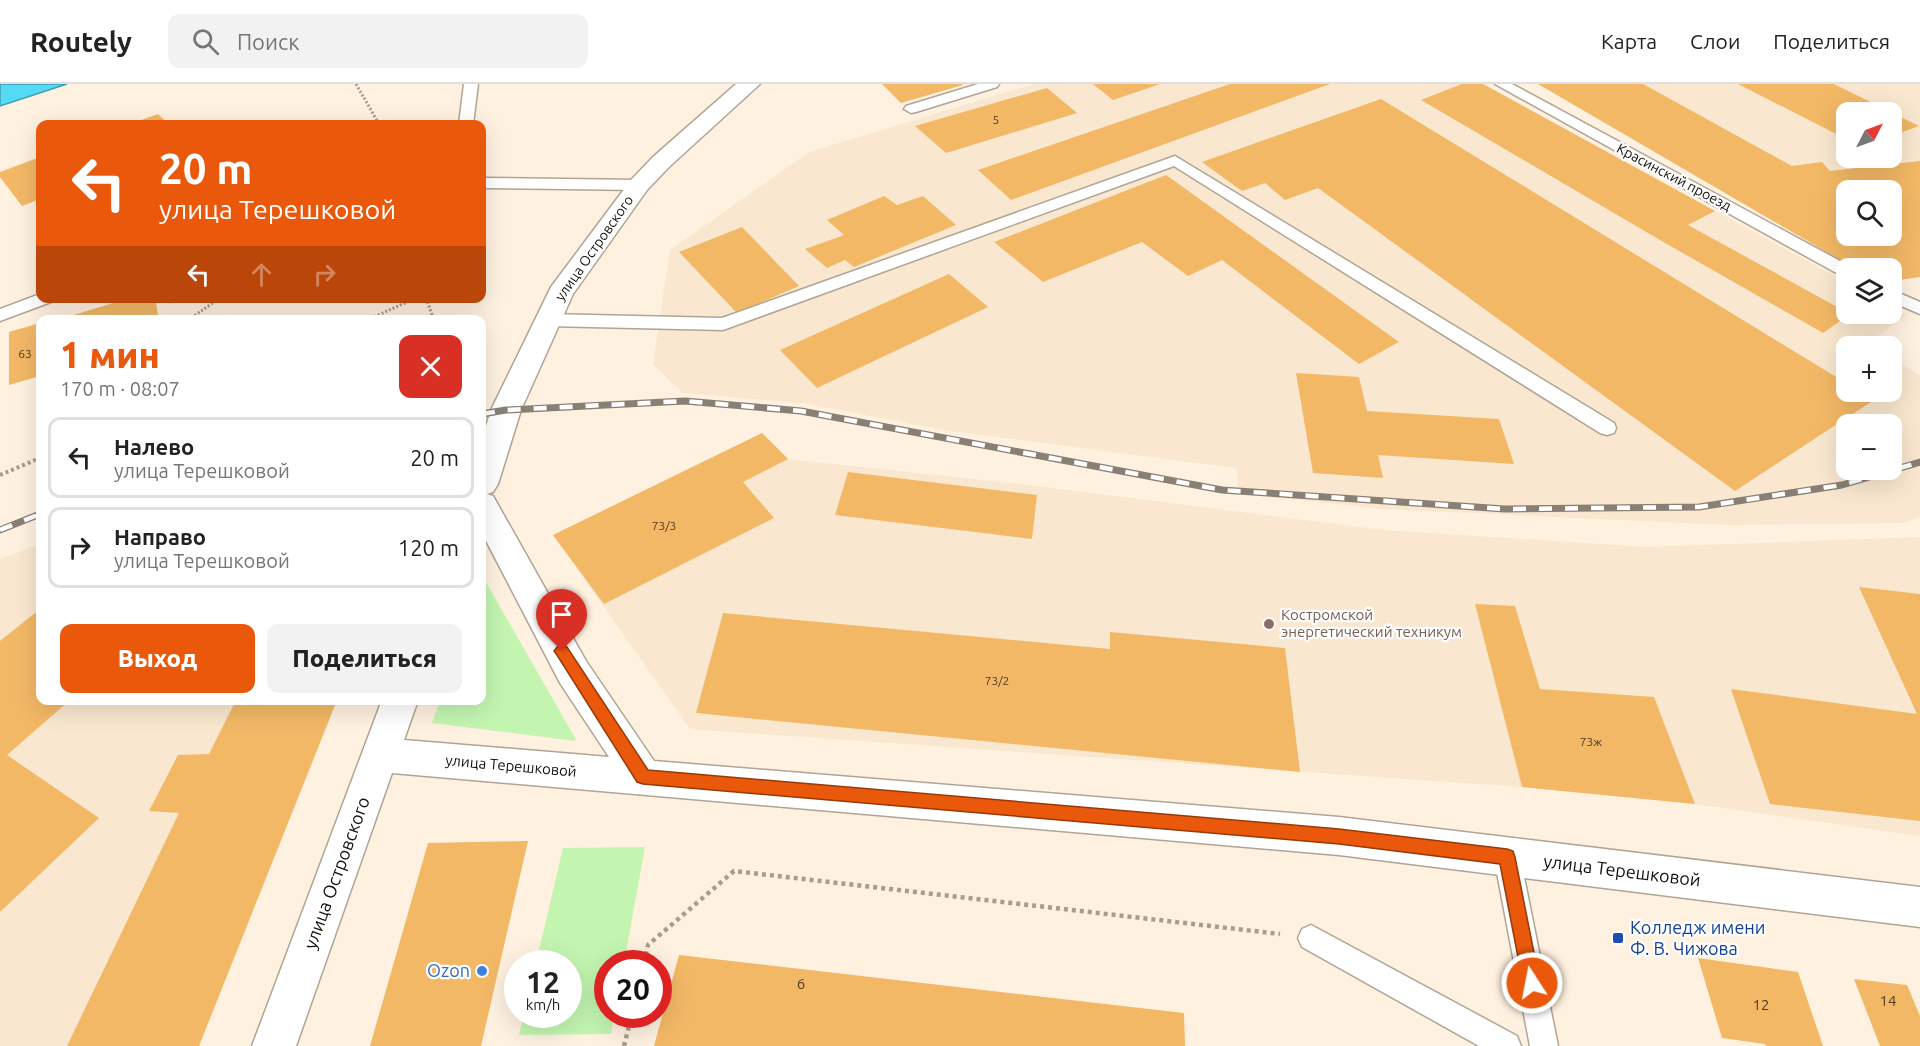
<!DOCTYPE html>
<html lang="ru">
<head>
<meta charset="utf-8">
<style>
	:root { --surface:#fff; --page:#f2f2f2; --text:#222; --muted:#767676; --line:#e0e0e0; --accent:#ea580c }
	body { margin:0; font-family:Ubuntu,sans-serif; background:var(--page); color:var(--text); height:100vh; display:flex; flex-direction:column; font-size:22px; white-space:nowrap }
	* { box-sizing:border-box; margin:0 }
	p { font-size:20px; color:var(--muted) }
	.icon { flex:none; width:33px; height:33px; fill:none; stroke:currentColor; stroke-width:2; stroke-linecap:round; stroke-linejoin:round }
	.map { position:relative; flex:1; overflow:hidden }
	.details { position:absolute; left:36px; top:231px; width:450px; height:390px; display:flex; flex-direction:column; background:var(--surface); border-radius:12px; box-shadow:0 6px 24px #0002 }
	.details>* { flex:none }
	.banner { position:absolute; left:36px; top:36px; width:450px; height:183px; border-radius:12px; box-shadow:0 6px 24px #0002; background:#ea580c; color:#fff; overflow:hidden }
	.needle { width:39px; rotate:48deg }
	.tools { position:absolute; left:1836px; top:18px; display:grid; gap:12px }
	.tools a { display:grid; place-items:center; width:66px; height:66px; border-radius:12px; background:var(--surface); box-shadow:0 6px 24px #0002; font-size:30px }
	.speed { position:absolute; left:504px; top:866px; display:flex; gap:12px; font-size:30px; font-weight:700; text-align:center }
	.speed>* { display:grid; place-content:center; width:78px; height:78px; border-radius:50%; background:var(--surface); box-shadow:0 6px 24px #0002; line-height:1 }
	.speed small { font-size:15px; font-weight:400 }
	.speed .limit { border:9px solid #d22; background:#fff; color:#111 }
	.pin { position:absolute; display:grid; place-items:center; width:51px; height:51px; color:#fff; margin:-62px -26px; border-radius:50% 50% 50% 0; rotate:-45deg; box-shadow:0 0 6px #0007 }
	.pin .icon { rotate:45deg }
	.me { position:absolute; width:66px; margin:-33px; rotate:349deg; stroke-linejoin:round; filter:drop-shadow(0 0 4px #0008) }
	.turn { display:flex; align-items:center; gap:21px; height:126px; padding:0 24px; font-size:27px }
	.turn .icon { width:78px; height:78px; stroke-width:2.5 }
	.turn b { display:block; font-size:42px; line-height:51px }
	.lanes { display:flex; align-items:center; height:57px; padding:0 24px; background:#0003; justify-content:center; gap:30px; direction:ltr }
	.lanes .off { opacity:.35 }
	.round { display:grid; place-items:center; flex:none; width:63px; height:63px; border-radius:12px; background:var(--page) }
	.headline { display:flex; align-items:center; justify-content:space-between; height:102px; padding:0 24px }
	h1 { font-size:36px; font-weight:800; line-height:45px; color:var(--accent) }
	.primary-button { display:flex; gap:12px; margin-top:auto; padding:12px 24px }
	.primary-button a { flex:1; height:69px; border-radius:12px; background:var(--accent); color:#fff; font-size:24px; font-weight:800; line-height:69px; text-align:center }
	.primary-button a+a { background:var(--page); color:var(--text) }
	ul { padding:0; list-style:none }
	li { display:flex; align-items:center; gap:18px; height:81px; margin:0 12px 9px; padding:0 12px; border:3px solid var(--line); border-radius:12px }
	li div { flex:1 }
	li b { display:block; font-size:22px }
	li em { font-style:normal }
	header { display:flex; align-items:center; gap:36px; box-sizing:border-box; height:84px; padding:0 30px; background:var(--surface); border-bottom:2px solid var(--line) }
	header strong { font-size:28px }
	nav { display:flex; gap:33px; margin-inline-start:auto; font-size:21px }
	.search { width:420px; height:54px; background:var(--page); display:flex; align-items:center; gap:15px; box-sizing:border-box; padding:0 21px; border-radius:12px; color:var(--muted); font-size:22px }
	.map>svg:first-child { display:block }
	.built { fill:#f9e7cf; fill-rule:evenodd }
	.green { fill:#c3f5b1 }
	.water { fill:#54daf5; stroke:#419daf; stroke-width:1.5 }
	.building { fill:#f2b866; fill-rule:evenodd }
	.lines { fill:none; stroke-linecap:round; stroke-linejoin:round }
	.lane-casing { stroke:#b0a494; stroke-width:3 }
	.secondary-casing { stroke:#b0a494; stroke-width:3 }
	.path-far2 { stroke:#a79c90; stroke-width:3; stroke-dasharray:2 2; stroke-linecap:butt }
	.path-far1 { stroke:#a79c90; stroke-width:4; stroke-dasharray:3 3; stroke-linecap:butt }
	.path { stroke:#a79c90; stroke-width:4.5; stroke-dasharray:4 4; stroke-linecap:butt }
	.lane { fill:#fff; fill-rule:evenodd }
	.secondary { fill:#fff; fill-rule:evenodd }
	.rail-casing { stroke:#897f74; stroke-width:7 }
	.rail { stroke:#fff; stroke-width:4.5; stroke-dasharray:13; stroke-linecap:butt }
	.route { fill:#ea580c; stroke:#983908; stroke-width:1.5 }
	.education-dot { fill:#8d6e63; stroke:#fff; stroke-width:2 }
	.transit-dot { fill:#1a4fb4; stroke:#fff; stroke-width:2 }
	.shop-dot { fill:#3f7fe0; stroke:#fff; stroke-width:2 }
	.labels { text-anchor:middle; stroke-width:4.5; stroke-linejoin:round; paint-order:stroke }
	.number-label { font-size:12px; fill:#4c3a22 }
	.far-street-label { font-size:14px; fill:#15100b; stroke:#fff }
	.education-label { font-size:15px; fill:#785e54; stroke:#fff; text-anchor:start }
	.street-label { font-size:15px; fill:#15100b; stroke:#fff }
	.near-number-label { font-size:15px; fill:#4c3a22 }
	.near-street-label { font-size:18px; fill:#15100b; stroke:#fff }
	.near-transit-label { font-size:18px; fill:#164399; stroke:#fff; text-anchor:start }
	.near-shop-label { font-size:18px; fill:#366cbe; stroke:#fff; text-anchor:end }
</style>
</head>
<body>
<header>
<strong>Routely</strong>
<div class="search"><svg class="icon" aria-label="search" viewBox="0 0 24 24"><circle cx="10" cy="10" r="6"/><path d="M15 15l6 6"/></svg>Поиск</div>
<nav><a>Карта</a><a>Слои</a><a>Поделиться</a></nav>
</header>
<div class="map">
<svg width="1920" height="962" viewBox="0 0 1920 962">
	<rect width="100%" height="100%" fill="#fff1e0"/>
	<!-- built -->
	<path class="built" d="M1034 0H1483L1846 198V230H1892V223L1907 231 1869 258 1875 262H1846V308H1892V273L1920 292V433L1902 439 1729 441 1385 425 1239 410 1236 384 943 346 802 319 683 309 653 280 670 166 809 68ZM1846 340H1892V386H1846Z
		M1538 0H1920V193L1892 197V184H1854ZM1846 28H1892V74H1846ZM1846 106H1892V152H1846Z
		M762 349 788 375 1036 402 1383 446 1647 463 1920 453V752L1695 720 1522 703 690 645 553 451Z
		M40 460V616L337 617 199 962H0V475Z"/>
	<!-- green -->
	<path class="green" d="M484 495 574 652 576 657 432 639 440 617 482 616V503Z
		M645 763 624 879H608V930H614L611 950 519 951 524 930H568V879H536L563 764Z"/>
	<!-- water -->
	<path class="water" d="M0 0H67L0 22Z"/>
	<!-- building -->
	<path class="building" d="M882 0H962L963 1 901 19Z
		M1093 0H1160L1113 16Z
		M1230 0H1330L1011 116 978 86Z
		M1462 0H1483L1715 127 1688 141 1850 230 1823 249 1660 156 1421 16Z
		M1538 0H1643L1792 82 1822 78 1830 87 1920 77V193L1892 197V184H1854ZM1846 106H1892V152H1846Z
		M1738 0H1834L1919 42 1892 52V28H1846V55Z
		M1047 4 1077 29 946 69 915 42Z
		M1381 15 1846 299V308H1860L1874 316 1735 407 1318 104 1285 116 1265 99 1242 107 1202 78Z
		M158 30 169 40H130Z
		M40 73V115L22 122 0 93V88Z
		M1166 91 1399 258 1359 280 1222 176 1188 192 1142 158 1043 198 994 158Z
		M884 112 897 121 923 112 956 141 854 183 845 176 827 184 805 165 844 151 827 136Z
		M742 143 799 202 737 229 679 168Z
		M949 190 988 223 817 304 780 266Z
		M130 214H155L159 236H57Z
		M40 239V292L9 301V248Z
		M1296 289 1359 293 1367 327 1499 335 1514 380 1378 371 1383 394 1313 389Z
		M762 349 788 375 743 398 774 434 604 520 553 451Z
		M848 388 1037 411 1032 455 835 431Z
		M1859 503 1920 510V737L1770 720 1731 605 1917 630Z
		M1475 520 1515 522 1540 605 1654 613 1695 720 1522 703Z
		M40 525V616H70L7 671 99 734 0 828V557Z
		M723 529 1110 565V548L1285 564 1300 688 696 629Z
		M236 616H337L199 962H67L179 729 149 727 178 671 209 670Z
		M528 757 481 962H370L428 759Z
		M679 871 1184 929 1185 962H654Z
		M1698 874 1798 888 1823 962H1766L1765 960 1722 954Z
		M1854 895 1907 901 1920 932V962H1880Z"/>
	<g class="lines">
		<defs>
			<path id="lane" d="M464 0H478L473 40H459Z
				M978 0H999L997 3 916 28 911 29 904 25 906 22Z
				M1495 0H1512L1853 184H1846V192L1840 191Z
				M1175 72 1614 339 1616 344 1614 349 1607 351 1600 349 1174 82 723 246 547 242 541 240 538 236 541 232 547 230 722 234Z
				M482 94 639 96 647 101 639 106 482 104Z
				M1892 206 1920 218V230L1892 218Z
				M40 210V214H53L51 218 0 237V225Z
				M1507 761 1516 764 1520 773 1558 962H1530L1494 773 1498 764Z
				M1311 841 1517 952 1521 962H1479L1302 863 1298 854 1302 845Z"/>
			<path id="secondary" d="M736 0H760L669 83 647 106 573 210 521 326 498 400 493 408 487 410 493 412 586 577 654 677 1339 733 1920 803V843L1339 771 392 689 296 962H252L382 616H418L404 656 609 673 560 599 482 449V355L491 326 551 203 631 96 653 73Z"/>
		</defs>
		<!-- lane casing -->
		<use href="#lane" class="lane-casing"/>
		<!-- secondary casing -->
		<use href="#secondary" class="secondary-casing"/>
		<!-- path-far2 -->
		<path class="path-far2" d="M356 0 379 40
			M426 214 434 236
			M169 218 182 214
			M188 236 220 214
			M367 236 416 214"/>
		<!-- path-far1 -->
		<path class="path-far1" d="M0 391 40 374"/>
		<!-- path -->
		<path class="path" d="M644 879 648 861 734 787 1280 850
			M624 962 632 930"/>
		<!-- lane -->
		<use href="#lane" class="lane"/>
		<!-- secondary -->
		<use href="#secondary" class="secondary"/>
		<defs>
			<path id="rail" d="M482 330 506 326 685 317 801 327 1222 406 1505 425 1699 423 1842 401 1920 378
				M0 446 40 430"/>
		</defs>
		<!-- rail casing -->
		<use href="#rail" class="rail-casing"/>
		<!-- rail -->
		<use href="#rail" class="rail"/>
	</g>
	<!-- route -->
	<path class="route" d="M562 561 567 563 648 686 1339 745 1507 765 1513 767 1515 773 1540 899 1538 905 1532 908 1525 905 1523 899 1500 780 1339 760 643 700 637 698 557 571 554 567 557 563Z"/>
	<!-- markers -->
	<circle class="education-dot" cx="1269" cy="540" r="6"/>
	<rect class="transit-dot" x="1612" y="848" width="12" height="12" rx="3"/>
	<circle class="shop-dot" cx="482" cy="887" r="6"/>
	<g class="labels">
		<!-- number labels -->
		<g class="number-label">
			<text x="996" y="40">5</text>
			<text x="25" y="274">63</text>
			<text x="664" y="446">73/3</text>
			<text x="997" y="601">73/2</text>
			<text x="1591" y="662">73ж</text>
		</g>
		<!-- far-street labels -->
		<g class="far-street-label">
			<text transform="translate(1674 93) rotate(28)" y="5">Красинский проезд</text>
			<text transform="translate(594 164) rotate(-55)" y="5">улица Островского</text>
		</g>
		<!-- education labels -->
		<g class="education-label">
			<text x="1281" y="536">Костромской<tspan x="1281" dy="17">энергетический техникум</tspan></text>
		</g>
		<!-- street labels -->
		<g class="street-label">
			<text transform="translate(511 682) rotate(5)" y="5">улица Терешковой</text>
		</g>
		<!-- near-number labels -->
		<g class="near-number-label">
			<text x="801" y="905">6</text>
			<text x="1888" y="922">14</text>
			<text x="1761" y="926">12</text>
		</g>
		<!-- near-street labels -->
		<g class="near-street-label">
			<text transform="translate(1622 787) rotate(7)" y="6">улица Терешковой</text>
			<text transform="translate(337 789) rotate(-70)" y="6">улица Островского</text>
		</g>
		<!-- near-transit labels -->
		<g class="near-transit-label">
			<text x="1630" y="850">Колледж имени<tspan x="1630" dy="21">Ф. В. Чижова</tspan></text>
		</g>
		<!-- near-shop labels -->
		<g class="near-shop-label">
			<text x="470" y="893">Ozon</text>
		</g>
	</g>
</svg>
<div class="tools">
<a><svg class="needle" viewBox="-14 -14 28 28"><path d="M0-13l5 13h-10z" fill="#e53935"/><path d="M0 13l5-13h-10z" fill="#767676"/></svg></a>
<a><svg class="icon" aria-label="search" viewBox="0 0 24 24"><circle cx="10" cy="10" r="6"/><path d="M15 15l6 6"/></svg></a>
<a><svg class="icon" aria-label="layers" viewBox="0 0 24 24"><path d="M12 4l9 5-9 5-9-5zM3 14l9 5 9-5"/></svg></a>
<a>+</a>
<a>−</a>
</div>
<div class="speed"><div>12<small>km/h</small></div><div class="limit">20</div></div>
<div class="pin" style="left:562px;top:567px;background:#d93025"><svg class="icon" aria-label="arrive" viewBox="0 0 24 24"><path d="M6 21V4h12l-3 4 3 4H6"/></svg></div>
<svg class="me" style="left:1532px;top:899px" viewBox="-20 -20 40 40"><circle r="17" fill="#ea580c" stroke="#fff" stroke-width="3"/><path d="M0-11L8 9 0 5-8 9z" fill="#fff"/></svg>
<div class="banner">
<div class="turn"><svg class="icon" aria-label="left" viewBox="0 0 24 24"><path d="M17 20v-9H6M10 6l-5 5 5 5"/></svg><div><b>20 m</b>улица Терешковой</div></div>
<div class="lanes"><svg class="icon" aria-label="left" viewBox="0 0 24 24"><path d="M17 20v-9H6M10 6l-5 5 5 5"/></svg><svg class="icon off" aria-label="ahead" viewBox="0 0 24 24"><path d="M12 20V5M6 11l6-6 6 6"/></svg><svg class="icon off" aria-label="right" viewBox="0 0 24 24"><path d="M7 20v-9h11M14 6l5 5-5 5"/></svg></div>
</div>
<section class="details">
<div class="headline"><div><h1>1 мин</h1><p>170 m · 08:07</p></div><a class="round" style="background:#d93025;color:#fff"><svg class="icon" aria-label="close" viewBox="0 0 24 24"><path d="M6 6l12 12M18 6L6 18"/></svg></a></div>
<ul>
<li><svg class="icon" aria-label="left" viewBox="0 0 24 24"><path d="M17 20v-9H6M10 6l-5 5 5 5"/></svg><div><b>Налево</b><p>улица Терешковой</p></div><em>20 m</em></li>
<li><svg class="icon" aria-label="right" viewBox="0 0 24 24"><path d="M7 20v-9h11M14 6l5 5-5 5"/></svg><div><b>Направо</b><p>улица Терешковой</p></div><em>120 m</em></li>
</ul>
<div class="primary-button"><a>Выход</a><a>Поделиться</a></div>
</section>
</div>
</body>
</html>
